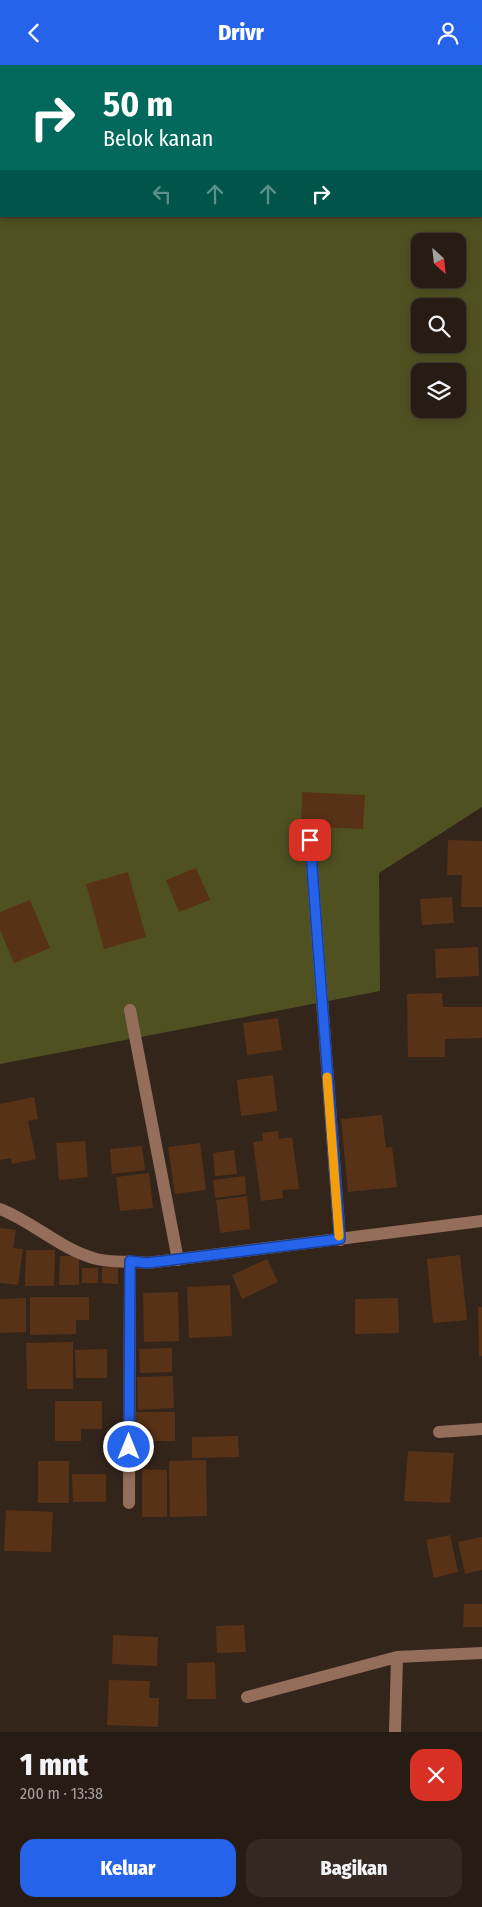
<!DOCTYPE html>
<html lang="id">
<head>
<meta charset="utf-8">
<style>
	:root { --surface:#271c14; --page:#332922; --text:#f1f3f6; --muted:#a4a1a0; --line:#433a34; --accent:#2563eb }
	body { margin:0; font-family:"Fira Sans Condensed",sans-serif; background:var(--page); color:var(--text); height:100vh; display:flex; flex-direction:column; font-size:19px; white-space:nowrap }
	* { box-sizing:border-box; margin:0 }
	p { font-size:16px; color:var(--muted) }
	.icon { flex:none; width:28px; height:28px; fill:none; stroke:currentColor; stroke-width:2; stroke-linecap:round; stroke-linejoin:round }
	.map { position:relative; height:1667px; overflow:hidden }
	.side { display:flex; flex-direction:column; background:var(--surface); flex:1 }
	.side>* { flex:none }
	.hud { position:absolute; left:0px; top:0px; width:482px; height:152px; box-shadow:0 2px 8px #0003,0 0 0 1px var(--line); background:#00695c; color:#fff; overflow:hidden }
	.needle { width:32px; rotate:153deg }
	.tools { position:absolute; left:411px; top:168px; display:grid; gap:10px }
	.tools a { display:grid; place-items:center; width:55px; height:55px; border-radius:10px; background:var(--surface); box-shadow:0 2px 8px #0003,0 0 0 1px var(--line); font-size:25px }
	.pin { position:absolute; display:grid; place-items:center; width:42px; height:42px; color:#fff; margin:-21px; border-radius:10px; box-shadow:0 2px 8px #0006 }
	.me { position:absolute; width:55px; margin:-28px; rotate:0deg; stroke-linejoin:round; filter:drop-shadow(0 0 4px #0008) }
	.turn { display:flex; align-items:center; gap:18px; height:105px; padding:0 20px; font-size:22px }
	.turn .icon { width:65px; height:65px; stroke-width:2.5 }
	.turn b { display:block; font-size:35px; line-height:42px }
	.lanes { display:flex; align-items:center; height:48px; padding:0 20px; background:#0003; justify-content:center; gap:25px; direction:ltr }
	.lanes .off { opacity:.35 }
	.round { display:grid; place-items:center; flex:none; width:52px; height:52px; border-radius:15px; background:var(--page) }
	.head { display:flex; align-items:center; justify-content:space-between; height:85px; padding:0 20px }
	h1 { font-size:30px; font-weight:800; line-height:38px }
	.primary-button { display:flex; gap:10px; margin-top:auto; padding:10px 20px }
	.primary-button a { flex:1; height:58px; border-radius:15px; background:var(--accent); color:#fff; font-size:20px; font-weight:800; line-height:58px; text-align:center }
	.primary-button a+a { background:var(--page); color:var(--text) }
	header { display:flex; justify-content:space-between; align-items:center; height:65px; padding:0 20px; background:var(--accent); color:#fff; font-size:22px; font-weight:800 }
	.map>svg:first-child { display:block }
	.forest { fill:#505121; fill-rule:evenodd }
	.building { fill:#583216 }
	.lines { fill:none; stroke-linecap:round; stroke-linejoin:round }
	.minor { stroke:#956d5b; stroke-width:12 }
	.route-casing { stroke:#184099; stroke-width:12 }
	.route { stroke:#2563eb; stroke-width:9 }
	.slow { stroke:#f59e0b; stroke-width:9 }
</style>
</head>
<body>
<header><svg class="icon" aria-label="back" viewBox="0 0 24 24"><path d="M15 5l-7 7 7 7"/></svg>Drivr<svg class="icon" aria-label="person" viewBox="0 0 24 24"><circle cx="12" cy="8" r="4"/><path d="M4 21q1-7 8-7t8 7"/></svg></header>
<div class="map">
<svg width="482" height="1667" viewBox="0 0 482 1667">
	<rect width="100%" height="100%" fill="#34251b"/>
	<!-- forest -->
	<path class="forest" d="M0 0H482V742L379 808 380 926 0 999ZM1 1H481V151H1ZM420 176H458V214H420ZM420 241H458V279H420ZM420 306H458V344H420Z"/>
	<!-- building -->
	<path class="building" d="M302 727 365 730 363 764 301 761Z
		M448 775 482 776V842H461L462 810H447Z
		M196 803 210 835 179 847 166 815Z
		M128 807 146 872 104 884 86 819Z
		M452 832 454 858 422 860 420 834Z
		M30 835 50 883 14 898 0 865V847Z
		M478 882 479 911 436 913 435 884Z
		M442 928 443 942H482V973L445 974V992H408L407 929Z
		M278 953 282 985 247 990 243 958Z
		M273 1010 277 1046 241 1051 237 1015Z
		M34 1032 38 1054 28 1056 36 1094 12 1099 11 1093 0 1095V1039Z
		M382 1050 386 1083 392 1082 397 1122 348 1127 341 1054Z
		M278 1066 279 1074 292 1072 299 1124 282 1125 283 1133 261 1136 253 1077 263 1076 262 1068Z
		M85 1076 88 1112 59 1115 56 1078Z
		M200 1078 206 1125 175 1129 168 1082Z
		M142 1081 145 1105 112 1109 110 1084Z
		M234 1085 237 1109 215 1111 213 1088Z
		M149 1108 153 1143 120 1146 116 1112Z
		M245 1111 246 1129 215 1133 213 1115Z
		M247 1131 250 1164 220 1168 216 1135Z
		M0 1163 16 1165 13 1183 23 1184 18 1220 0 1218Z
		M26 1185H55L54 1221H25Z
		M460 1190 467 1255 433 1258 427 1194Z
		M60 1191H79V1220H59Z
		M267 1194 278 1217 242 1234 232 1210Z
		M102 1202H118V1219L102 1218Z
		M82 1203H98V1218H82Z
		M230 1220 232 1271 189 1273 187 1222Z
		M178 1227 179 1276 144 1277 143 1228Z
		M30 1232H89V1255H76V1269L30 1270Z
		M26 1233V1267L0 1268V1234Z
		M398 1233 399 1268 355 1269V1234Z
		M478 1242H482V1291H479Z
		M73 1277V1324H27L26 1278Z
		M172 1283V1307L140 1308 139 1284Z
		M107 1284V1313H76L75 1285Z
		M173 1311 174 1343 138 1345 137 1312Z
		M55 1336H102V1364H81V1376H55Z
		M136 1347H175V1376H136Z
		M238 1371 239 1392 192 1393V1372Z
		M408 1386 454 1388 450 1438 404 1436Z
		M206 1395 207 1451 170 1452 169 1396Z
		M38 1396H69V1438H38Z
		M142 1404 167 1405V1452H142Z
		M72 1409H106V1437H73Z
		M6 1445 53 1447 51 1487 4 1486Z
		M450 1470 458 1507 434 1513 426 1475Z
		M482 1472V1505L465 1509 458 1477Z
		M464 1539H482V1562H463Z
		M244 1560 246 1587 217 1588 216 1561Z
		M113 1570 158 1572 157 1601 112 1599Z
		M215 1597 216 1634H187V1598Z
		M109 1615 150 1616 149 1633H159L158 1662 107 1660Z"/>
	<g class="lines">
		<!-- minor -->
		<path class="minor" d="M310 775 340 1175
			M130 945 178 1195
			M0 1144C32 1156 59 1183 93 1193 106 1198 132 1196 147 1198L482 1156
			M439 1367 482 1364
			M129 1438 130 1196
			M247 1632 397 1592
			M395 1667 397 1592 482 1588"/>
	</g>
	<g class="lines">
		<defs>
			<path id="route" d="M129 1382 130 1196 147 1198 340 1174 310 775"/>
		</defs>
		<!-- route casing -->
		<use href="#route" class="route-casing"/>
		<!-- route -->
		<use href="#route" class="route"/>
		<!-- slow -->
		<path class="slow" d="M327 1012 339 1171"/>
	</g>
</svg>
<div class="tools">
<a><svg class="needle" viewBox="-14 -14 28 28"><path d="M0-13l5 13h-10z" fill="#e53935"/><path d="M0 13l5-13h-10z" fill="#a4a1a0"/></svg></a>
<a><svg class="icon" aria-label="search" viewBox="0 0 24 24"><circle cx="10" cy="10" r="6"/><path d="M15 15l6 6"/></svg></a>
<a><svg class="icon" aria-label="layers" viewBox="0 0 24 24"><path d="M12 4l9 5-9 5-9-5zM3 14l9 5 9-5"/></svg></a>
</div>
<div class="pin" style="left:310px;top:775px;background:#d93025"><svg class="icon" aria-label="arrive" viewBox="0 0 24 24"><path d="M6 21V4h12l-3 4 3 4H6"/></svg></div>
<svg class="me" style="left:129px;top:1382px" viewBox="-20 -20 40 40"><circle r="17" fill="#2563eb" stroke="#fff" stroke-width="3"/><path d="M0-11L8 9 0 5-8 9z" fill="#fff"/></svg>
<div class="hud">
<div class="turn"><svg class="icon" aria-label="right" viewBox="0 0 24 24"><path d="M7 20v-9h11M14 6l5 5-5 5"/></svg><div><b>50 m</b>Belok kanan</div></div>
<div class="lanes"><svg class="icon off" aria-label="left" viewBox="0 0 24 24"><path d="M17 20v-9H6M10 6l-5 5 5 5"/></svg><svg class="icon off" aria-label="ahead" viewBox="0 0 24 24"><path d="M12 20V5M6 11l6-6 6 6"/></svg><svg class="icon off" aria-label="ahead" viewBox="0 0 24 24"><path d="M12 20V5M6 11l6-6 6 6"/></svg><svg class="icon" aria-label="right" viewBox="0 0 24 24"><path d="M7 20v-9h11M14 6l5 5-5 5"/></svg></div>
</div>
</div>
<section class="side">
<div class="head"><div><h1>1 mnt</h1><p>200 m · 13:38</p></div><a class="round" style="background:#d93025;color:#fff"><svg class="icon" aria-label="close" viewBox="0 0 24 24"><path d="M6 6l12 12M18 6L6 18"/></svg></a></div>
<div class="primary-button"><a>Keluar</a><a>Bagikan</a></div>
</section>
</body>
</html>
